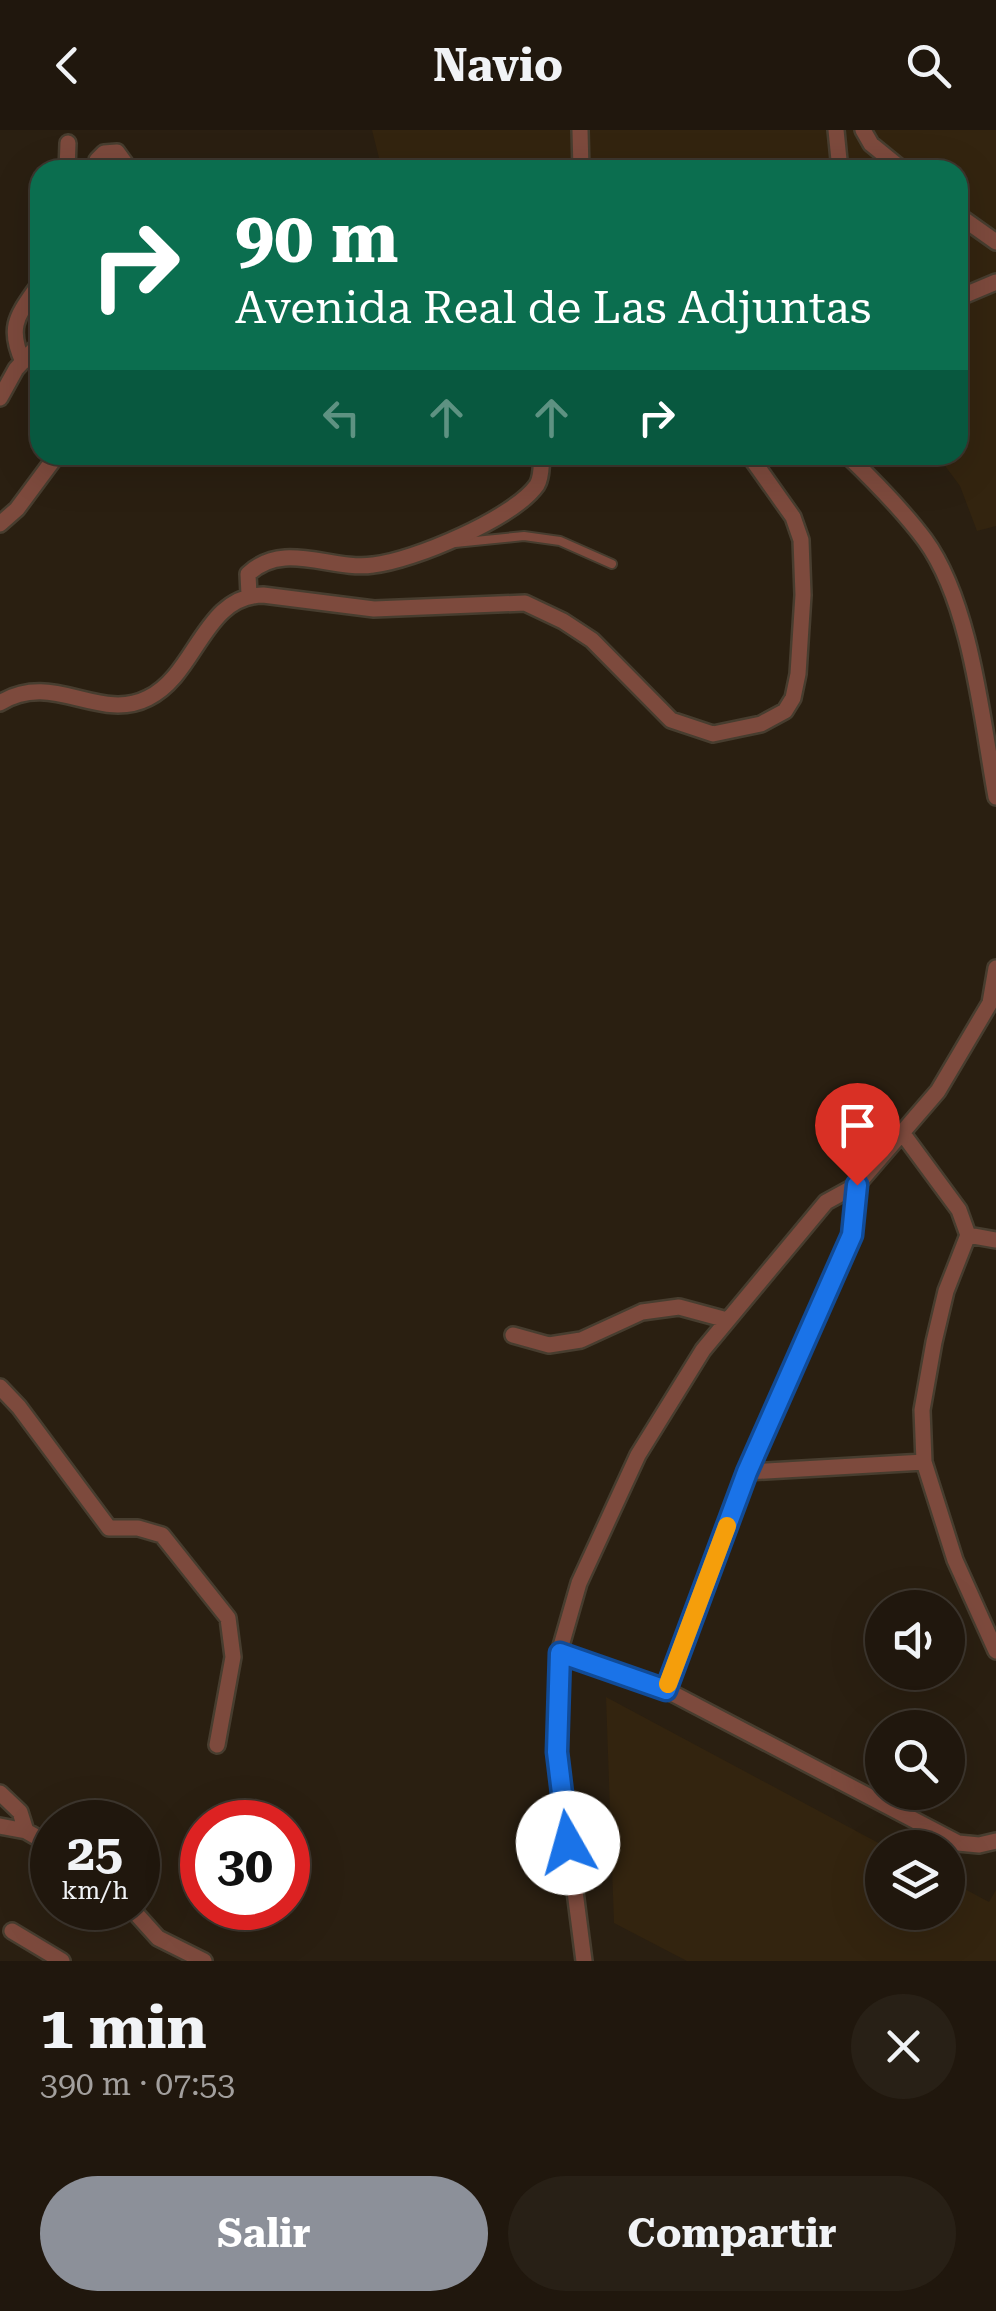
<!DOCTYPE html>
<html lang="es">
<head>
<meta charset="utf-8">
<style>
	:root { --surface:#20170d; --page:#282016; --text:#f1f3f6; --muted:#a29f9d; --line:#3d362e; --accent:#8c9099 }
	body { margin:0; font-family:"Roboto Serif",serif; background:var(--page); color:var(--text); height:100vh; display:flex; flex-direction:column; font-size:38px; white-space:nowrap }
	* { box-sizing:border-box; margin:0 }
	p { font-size:32px; color:var(--muted) }
	.icon { flex:none; width:55px; height:55px; fill:none; stroke:currentColor; stroke-width:2; stroke-linecap:round; stroke-linejoin:round }
	.map { position:relative; height:1831px; overflow:hidden }
	.details { display:flex; flex-direction:column; background:var(--surface); flex:1 }
	.details>* { flex:none }
	.top-card { position:absolute; left:30px; top:30px; width:938px; height:305px; border-radius:30px; box-shadow:0 10px 40px #0002,0 0 0 2px var(--line); background:#0b6e4f; color:#fff; overflow:hidden }
	.buttons { position:absolute; left:865px; top:1460px; display:grid; gap:20px }
	.buttons a { display:grid; place-items:center; width:100px; height:100px; border-radius:50%; background:var(--surface); box-shadow:0 10px 40px #0002,0 0 0 2px var(--line); font-size:50px }
	.speed { position:absolute; left:30px; top:1670px; display:flex; gap:20px; font-size:50px; font-weight:700; text-align:center }
	.speed>* { display:grid; place-content:center; width:130px; height:130px; border-radius:50%; background:var(--surface); box-shadow:0 10px 40px #0002,0 0 0 2px var(--line); line-height:1 }
	.speed small { font-size:25px; font-weight:400 }
	.speed .limit { border:15px solid #d22; background:#fff; color:#111 }
	.pin { position:absolute; display:grid; place-items:center; width:85px; height:85px; color:#fff; margin:-102px -42px; border-radius:50% 50% 50% 0; rotate:-45deg; box-shadow:0 0 10px #0007 }
	.pin .icon { rotate:45deg }
	.me { position:absolute; width:110px; margin:-55px; rotate:353deg; stroke-linejoin:round; filter:drop-shadow(0 0 8px #0008) }
	.turn { display:flex; align-items:center; gap:35px; height:210px; padding:0 40px; font-size:45px }
	.turn .icon { width:130px; height:130px; stroke-width:2.5 }
	.turn b { display:block; font-size:70px; line-height:85px }
	.lanes { display:flex; align-items:center; height:95px; padding:0 40px; background:#0003; justify-content:center; gap:50px; direction:ltr }
	.lanes .off { opacity:.35 }
	.round { display:grid; place-items:center; flex:none; width:105px; height:105px; border-radius:52px; background:var(--page) }
	.head { display:flex; align-items:center; justify-content:space-between; height:170px; padding:0 40px }
	h1 { font-size:60px; font-weight:700; line-height:75px }
	.cta { display:flex; gap:20px; margin-top:auto; padding:20px 40px }
	.cta a { flex:1; height:115px; border-radius:60px; background:var(--accent); color:#fff; font-size:40px; font-weight:700; line-height:115px; text-align:center }
	.cta a+a { background:var(--page); color:var(--text) }
	header { display:flex; justify-content:space-between; align-items:center; height:130px; padding:0 40px; background:var(--surface); font-size:45px; font-weight:700 }
	.map>svg:first-child { display:block }
	.built { fill:#33240f }
	.lines { fill:none; stroke-linecap:round; stroke-linejoin:round }
	.service-casing { stroke:#473d2f; stroke-width:12 }
	.minor-casing { stroke:#473d2f; stroke-width:20 }
	.service { stroke:#7d4a3d; stroke-width:8 }
	.minor { stroke:#7d4a3d; stroke-width:15 }
	.route-casing { stroke:#114b97; stroke-width:25 }
	.route { stroke:#1a73e8; stroke-width:18 }
	.slow { stroke:#f59e0b; stroke-width:18 }
</style>
</head>
<body>
<header><svg class="icon" aria-label="back" viewBox="0 0 24 24"><path d="M15 5l-7 7 7 7"/></svg>Navio<svg class="icon" aria-label="search" viewBox="0 0 24 24"><circle cx="10" cy="10" r="6"/><path d="M15 15l6 6"/></svg></header>
<div class="map">
<svg width="996" height="1831" viewBox="0 0 996 1831">
	<rect width="100%" height="100%" fill="#2a1f11"/>
	<!-- built -->
	<path class="built" d="M372 0H996V396L977 401 960 356 937 325H958V40H382Z
		M606 1567 886 1717 882 1718V1782H948V1750L989 1772 996 1760V1831H687L614 1793Z"/>
	<g class="lines">
		<defs>
			<path id="service" d="M455 413 524 406 560 411 612 434"/>
			<path id="minor" d="M580 0 581 40
				M836 0 840 40
				M863 0 871 14 903 40
				M67 40 68 13
				M100 40 97 30 104 23 117 22 130 40
				M958 85 996 112
				M958 168 996 152
				M23 232C6 195 19 184 40 153
				M0 268 16 239 40 213
				M847 325C874 351 902 379 925 410 971 473 982 590 996 667
				M0 394 17 379 57 325
				M249 465 248 444C284 410 331 441 373 435 413 431 514 388 537 355 542 347 541 334 542 325
				M0 573C53 540 99 593 148 568 197 544 203 466 263 465L374 479 525 473 563 491 592 510 671 590 713 604 761 594 785 581 793 568 798 544 803 465 801 410 793 387 749 325
				M903 1004 959 1080 968 1105 946 1161 934 1212 922 1280 924 1332 955 1430 996 1521
				M968 1105 996 1110
				M513 1205 549 1215 581 1210 642 1182 679 1177 727 1190
				M0 1257 19 1277 109 1398H138L162 1405 228 1488 233 1527 217 1615
				M747 1342 924 1332
				M559 1523 666 1560 958 1713 979 1715 996 1711
				M666 1560 747 1342 852 1105 857 1055
				M0 1663 20 1682 26 1701
				M0 1696 26 1701 52 1716
				M131 1778 158 1808 204 1831
				M12 1801 62 1831
				M584 1831 557 1622 559 1523 579 1453 638 1325 703 1220 826 1072 857 1055 938 961 990 873 996 838"/>
		</defs>
		<!-- service casing -->
		<use href="#service" class="service-casing"/>
		<!-- minor casing -->
		<use href="#minor" class="minor-casing"/>
		<!-- service -->
		<use href="#service" class="service"/>
		<!-- minor -->
		<use href="#minor" class="minor"/>
	</g>
	<g class="lines">
		<defs>
			<path id="route" d="M568 1713 557 1622 560 1523 666 1560 747 1342 852 1105 857 1055"/>
		</defs>
		<!-- route casing -->
		<use href="#route" class="route-casing"/>
		<!-- route -->
		<use href="#route" class="route"/>
		<!-- slow -->
		<path class="slow" d="M668 1554 727 1396"/>
	</g>
</svg>
<div class="buttons">
<a><svg class="icon" aria-label="sound" viewBox="0 0 24 24"><path d="M4 9h4l5-4v14l-5-4H4zM17 9q2 3 0 6"/></svg></a>
<a><svg class="icon" aria-label="search" viewBox="0 0 24 24"><circle cx="10" cy="10" r="6"/><path d="M15 15l6 6"/></svg></a>
<a><svg class="icon" aria-label="layers" viewBox="0 0 24 24"><path d="M12 4l9 5-9 5-9-5zM3 14l9 5 9-5"/></svg></a>
</div>
<div class="speed"><div>25<small>km/h</small></div><div class="limit">30</div></div>
<div class="pin" style="left:857px;top:1055px;background:#d93025"><svg class="icon" aria-label="arrive" viewBox="0 0 24 24"><path d="M6 21V4h12l-3 4 3 4H6"/></svg></div>
<svg class="me" style="left:568px;top:1713px" viewBox="-20 -20 40 40"><circle r="19" fill="#fff"/><path d="M0-13L10 11 0 6-10 11z" fill="#1a73e8"/></svg>
<div class="top-card">
<div class="turn"><svg class="icon" aria-label="right" viewBox="0 0 24 24"><path d="M7 20v-9h11M14 6l5 5-5 5"/></svg><div><b>90 m</b>Avenida Real de Las Adjuntas</div></div>
<div class="lanes"><svg class="icon off" aria-label="left" viewBox="0 0 24 24"><path d="M17 20v-9H6M10 6l-5 5 5 5"/></svg><svg class="icon off" aria-label="ahead" viewBox="0 0 24 24"><path d="M12 20V5M6 11l6-6 6 6"/></svg><svg class="icon off" aria-label="ahead" viewBox="0 0 24 24"><path d="M12 20V5M6 11l6-6 6 6"/></svg><svg class="icon" aria-label="right" viewBox="0 0 24 24"><path d="M7 20v-9h11M14 6l5 5-5 5"/></svg></div>
</div>
</div>
<section class="details">
<div class="head"><div><h1>1 min</h1><p>390 m · 07:53</p></div><a class="round"><svg class="icon" aria-label="close" viewBox="0 0 24 24"><path d="M6 6l12 12M18 6L6 18"/></svg></a></div>
<div class="cta"><a>Salir</a><a>Compartir</a></div>
</section>
</body>
</html>
